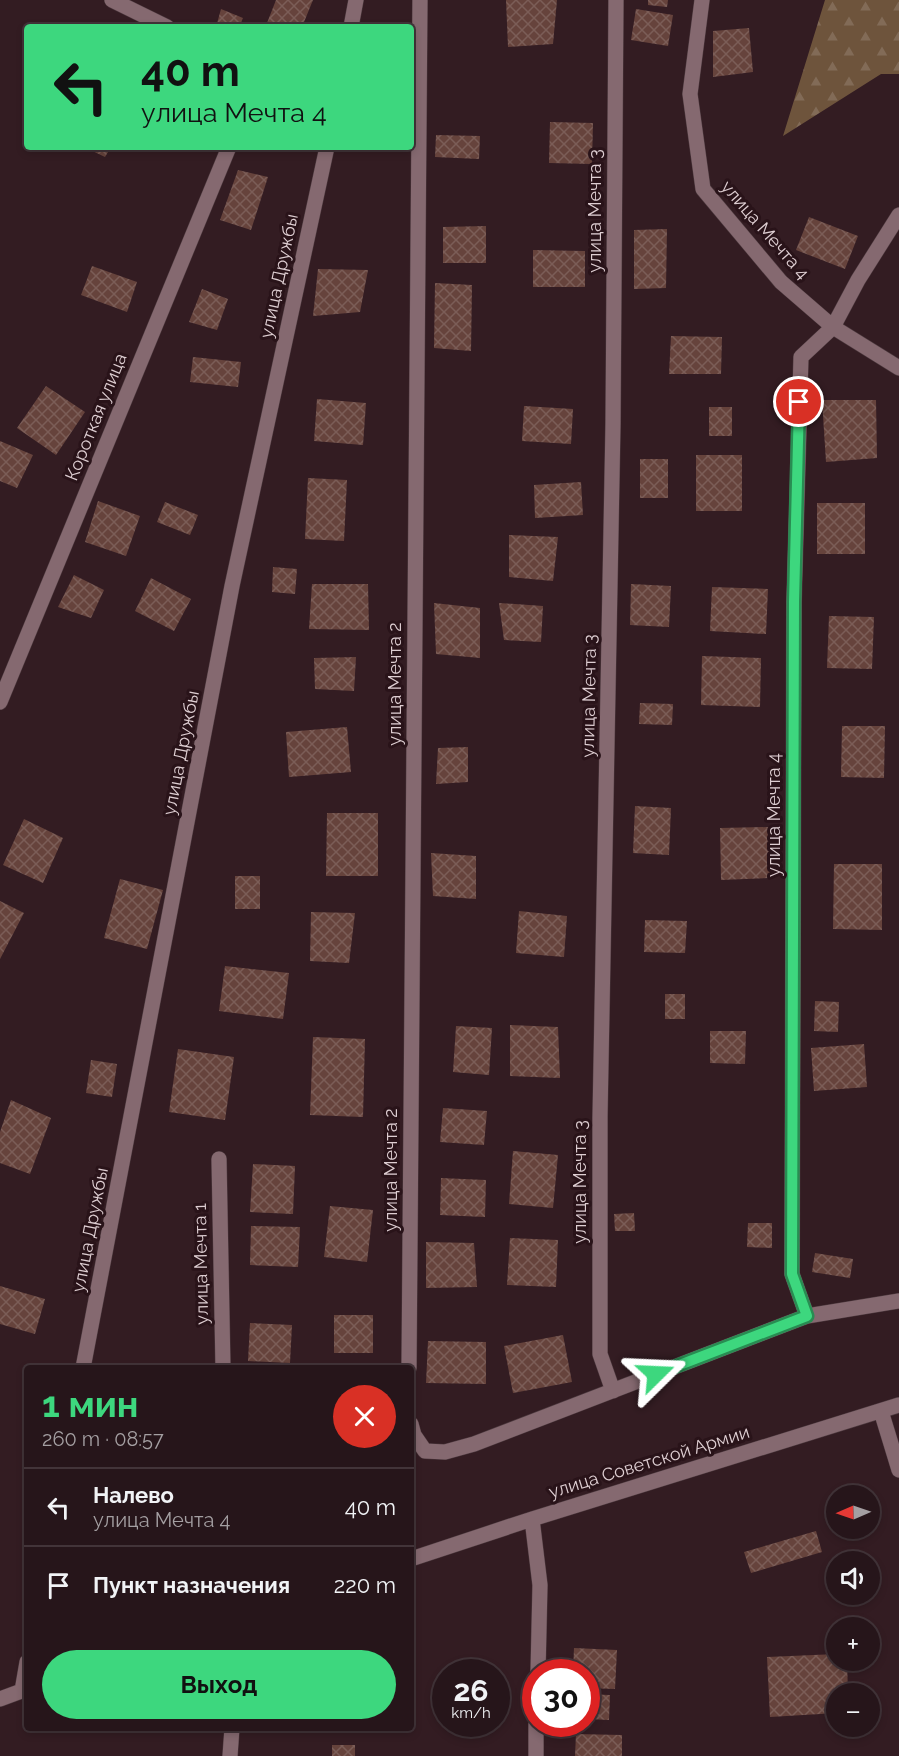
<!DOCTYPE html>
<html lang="ru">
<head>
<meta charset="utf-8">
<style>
	:root { --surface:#26151a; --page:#322227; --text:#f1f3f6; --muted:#a49fa2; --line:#423439; --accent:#3dd77e }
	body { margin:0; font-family:Raleway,sans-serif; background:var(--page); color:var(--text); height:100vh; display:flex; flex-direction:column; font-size:22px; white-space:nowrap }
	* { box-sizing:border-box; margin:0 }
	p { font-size:20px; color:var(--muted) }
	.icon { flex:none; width:33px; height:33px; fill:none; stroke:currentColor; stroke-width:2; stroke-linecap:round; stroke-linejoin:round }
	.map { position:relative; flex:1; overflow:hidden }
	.details { position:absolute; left:24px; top:1365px; width:390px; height:366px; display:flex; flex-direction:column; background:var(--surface); border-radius:6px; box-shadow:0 3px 9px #0003,0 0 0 2px var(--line) }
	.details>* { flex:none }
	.guide { position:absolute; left:24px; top:24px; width:390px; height:126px; border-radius:6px; box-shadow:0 3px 9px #0003,0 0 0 2px var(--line); background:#3dd77e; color:#111; overflow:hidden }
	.needle { width:39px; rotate:268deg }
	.fabs { position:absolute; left:826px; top:1485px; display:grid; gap:12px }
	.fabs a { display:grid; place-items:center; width:54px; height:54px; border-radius:50%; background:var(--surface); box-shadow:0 3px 9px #0003,0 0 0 2px var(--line); font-size:30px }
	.speed { position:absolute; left:432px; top:1659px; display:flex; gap:12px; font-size:30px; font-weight:700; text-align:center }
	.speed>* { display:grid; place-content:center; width:78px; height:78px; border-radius:50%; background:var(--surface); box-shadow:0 3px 9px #0003,0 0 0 2px var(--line); line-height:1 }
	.speed small { font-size:15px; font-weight:400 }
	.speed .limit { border:9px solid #d22; background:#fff; color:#111 }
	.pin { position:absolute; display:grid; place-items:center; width:51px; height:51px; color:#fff; margin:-26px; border:3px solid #fff; border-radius:50%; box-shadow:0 2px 6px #0007 }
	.me { position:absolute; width:66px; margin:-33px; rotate:69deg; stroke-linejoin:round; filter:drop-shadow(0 0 4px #0008) }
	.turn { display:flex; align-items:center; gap:21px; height:126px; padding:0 18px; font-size:27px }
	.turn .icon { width:78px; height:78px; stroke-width:2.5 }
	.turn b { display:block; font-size:42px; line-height:51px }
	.round { display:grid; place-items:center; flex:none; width:63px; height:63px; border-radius:32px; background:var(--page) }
	.headline { display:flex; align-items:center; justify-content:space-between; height:102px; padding:0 18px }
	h1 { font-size:36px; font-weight:700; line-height:45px; color:var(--accent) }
	.primary-button { display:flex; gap:12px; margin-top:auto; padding:12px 18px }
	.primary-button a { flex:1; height:69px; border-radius:36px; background:var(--accent); color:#111; font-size:24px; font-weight:700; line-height:69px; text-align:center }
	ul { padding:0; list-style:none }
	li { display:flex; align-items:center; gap:18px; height:78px; padding:0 18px; border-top:2px solid var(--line) }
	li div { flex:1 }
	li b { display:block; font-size:22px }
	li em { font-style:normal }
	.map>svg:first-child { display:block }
	.forest { fill:url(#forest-firs) }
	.building { fill:url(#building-cross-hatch) }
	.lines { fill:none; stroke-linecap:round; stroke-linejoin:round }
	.minor-casing { stroke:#4d3a3f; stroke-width:16 }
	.minor { stroke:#856970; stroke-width:15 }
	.route-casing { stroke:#288c52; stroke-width:15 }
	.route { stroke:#3dd77e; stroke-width:10 }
	.labels { text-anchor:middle; stroke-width:6; stroke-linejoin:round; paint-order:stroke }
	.street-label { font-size:18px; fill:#deced2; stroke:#291319 }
</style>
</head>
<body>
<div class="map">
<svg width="899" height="1756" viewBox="0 0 899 1756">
	<defs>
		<pattern id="forest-firs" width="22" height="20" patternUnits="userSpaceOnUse" patternTransform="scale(1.5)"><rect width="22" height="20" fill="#6e543c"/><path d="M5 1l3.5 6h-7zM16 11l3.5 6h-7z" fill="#826b57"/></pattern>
		<pattern id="building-cross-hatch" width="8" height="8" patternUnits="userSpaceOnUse" patternTransform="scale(1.5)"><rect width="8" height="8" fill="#66433c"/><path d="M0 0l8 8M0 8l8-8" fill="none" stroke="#7b5d57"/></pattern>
	</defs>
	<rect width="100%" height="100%" fill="#331c22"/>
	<!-- forest -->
	<path class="forest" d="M825 0H899V74H881L783 136Z"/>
	<!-- building -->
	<path class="building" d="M276 0H313L302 27H279L267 23Z
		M506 0H557L553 44 508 47Z
		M648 0H668L667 7 648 5Z
		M221 9 243 18 239 27H216Z
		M636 9 673 15 668 46 631 40Z
		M749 28 753 72 713 77V31Z
		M550 122 593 123 592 164 549 163Z
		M436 135 480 136 479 159 435 157Z
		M84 147H111L105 157Z
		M238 170 268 177 251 230 220 220Z
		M809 217 858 236 845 269 796 250Z
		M486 226V263H443V227Z
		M667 229 666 288 634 289V230Z
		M533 250 585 251V287H533Z
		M92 266 137 282 127 312 81 295Z
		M318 269 368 270 360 312 313 316Z
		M435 283 472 285 471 351 434 348Z
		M202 289 228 299 217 330 189 322Z
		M671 336 722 337 721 374H669Z
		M193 357 241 362 238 387 190 382Z
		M46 386 85 412 56 455 17 428Z
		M317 399 366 403 363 445 314 441Z
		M822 400H876L877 458 826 462Z
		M524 406 573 409 571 444 522 441Z
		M709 407H732V436H709Z
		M0 441 33 455 17 488 0 481Z
		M696 455H742V511H696Z
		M640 459H668V498H640Z
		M308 478 347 480 344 541 305 539Z
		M581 482 583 515 535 518 534 485Z
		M98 501 140 516 126 556 85 542Z
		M165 502 198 515 190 535 157 522Z
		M817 503H865V554H817Z
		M509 535 558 537 553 581 509 577Z
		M273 567 297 569 295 594 272 592Z
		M74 575 104 590 91 618 58 607Z
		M151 578 191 599 174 631 135 611Z
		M312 584H368L369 630 309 629Z
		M631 584 671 586 669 627 630 625Z
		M712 587 768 589 766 634 710 631Z
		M434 603 480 608V658L436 654Z
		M499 603 543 606 541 642 504 640Z
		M829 616 874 617 872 669 827 668Z
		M702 656 761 658 760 707 701 705Z
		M356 657 354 691 315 689 314 658Z
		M640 703 673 704 672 725 639 724Z
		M842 726H885L884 778 841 777Z
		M347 727 351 772 289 777 286 732Z
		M468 747V782L436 784 438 748Z
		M635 806 671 808 669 855 633 853Z
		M327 813H378V876H326Z
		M24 819 63 838 43 883 3 865Z
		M769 827 770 878 721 880 720 828Z
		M431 853 476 856V899L433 896Z
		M834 864H882V930L833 929Z
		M235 876H260V909H235Z
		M120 879 163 890 147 949 104 938Z
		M0 901 24 913 0 959Z
		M519 911 567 916 564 957 516 953Z
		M311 912 355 913 349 963 310 961Z
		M645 920 687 921 685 953 644 952Z
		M225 966 289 973 283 1019 219 1011Z
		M665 994H685V1019H665Z
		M815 1001 839 1002 838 1032 814 1031Z
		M510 1025 558 1027 560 1078 510 1076Z
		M456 1026 492 1028 489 1075 453 1072Z
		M710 1031H746L745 1064 710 1063Z
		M313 1037 365 1039 363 1117 310 1115Z
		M864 1044 867 1087 814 1091 811 1048Z
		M178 1049 234 1057 225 1120 169 1112Z
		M91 1060 117 1064 112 1097 86 1093Z
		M11 1100 51 1118 30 1174 0 1163V1132Z
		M443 1108 487 1111 484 1145 440 1142Z
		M513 1151 558 1155 553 1208 509 1204Z
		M253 1164 295 1166 293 1214 250 1212Z
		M441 1178 486 1180 485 1217 440 1215Z
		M330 1206 373 1210 367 1262 324 1257Z
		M634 1213 635 1231H615L614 1214Z
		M748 1223H772V1248L747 1247Z
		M251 1226 300 1227 298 1267 250 1265Z
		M510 1238 558 1240 556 1287 507 1285Z
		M426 1242 474 1243 477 1287 426 1288Z
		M815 1253 853 1259 850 1278 812 1272Z
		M0 1286 45 1299 35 1334 0 1324Z
		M334 1315H373V1353H334Z
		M250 1323 292 1325 290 1363 248 1361Z
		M563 1335 572 1382 513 1393 504 1346Z
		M428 1341 486 1342V1384L426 1383Z
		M816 1531 822 1552 751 1573 744 1552Z
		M574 1648 617 1650 615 1689 586 1688V1672H573Z
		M837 1654V1660H847L848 1694H837V1713L770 1717 767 1657Z
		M586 1694 610 1695 609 1720 586 1719Z
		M576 1734 622 1735V1756H575Z
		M332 1745H355V1756H332Z"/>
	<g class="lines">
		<defs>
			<path id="minor" d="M112 0 167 27
				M702 0 690 94 703 189 781 282 833 327 899 368
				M351 27 356 0
				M0 702 229 147
				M219 1159 223 1368
				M807 1316 792 1274 794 602 801 357 833 327 858 280 899 215
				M83 1368 232 586 327 147
				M409 1368 420 0
				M613 1391 600 1354V1117L613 424 616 0
				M881 1411 899 1470
				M411 1424 414 1435 425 1451 445 1452 474 1444 807 1316 899 1301
				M532 1519 540 1585 538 1672
				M411 1559 532 1519 899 1405
				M22 1691 27 1662
				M0 1699 27 1689
				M230 1756 232 1728
				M536 1756V1724"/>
		</defs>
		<!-- minor casing -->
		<use href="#minor" class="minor-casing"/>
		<!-- minor -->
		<use href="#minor" class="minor"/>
	</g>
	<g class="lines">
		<defs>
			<path id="route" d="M656 1374 807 1316 792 1274 794 602 799 402"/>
		</defs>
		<!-- route casing -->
		<use href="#route" class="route-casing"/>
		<!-- route -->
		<use href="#route" class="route"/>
	</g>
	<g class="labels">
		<!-- street labels -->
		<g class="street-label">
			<text transform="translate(595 211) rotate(-90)" y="6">улица Мечта 3</text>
			<text transform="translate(765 230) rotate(49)" y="6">улица Мечта 4</text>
			<text transform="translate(279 276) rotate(-78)" y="6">улица Дружбы</text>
			<text transform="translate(96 417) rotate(-68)" y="6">Короткая улица</text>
			<text transform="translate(395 684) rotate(-90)" y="6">улица Мечта 2</text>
			<text transform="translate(589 696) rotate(-89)" y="6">улица Мечта 3</text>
			<text transform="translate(181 753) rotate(-79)" y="6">улица Дружбы</text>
			<text transform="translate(774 815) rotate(-90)" y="6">улица Мечта 4</text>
			<text transform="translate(391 1170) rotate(-90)" y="6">улица Мечта 2</text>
			<text transform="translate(580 1182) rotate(-90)" y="6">улица Мечта 3</text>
			<text transform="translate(90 1230) rotate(-79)" y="6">улица Дружбы</text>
			<text transform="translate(201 1264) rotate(-91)" y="6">улица Мечта 1</text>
			<text transform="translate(649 1462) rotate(-17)" y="6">улица Советской Армии</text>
		</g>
	</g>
</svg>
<div class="fabs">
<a><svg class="needle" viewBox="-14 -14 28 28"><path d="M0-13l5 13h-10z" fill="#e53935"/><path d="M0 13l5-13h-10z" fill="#a49fa2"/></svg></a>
<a><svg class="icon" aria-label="sound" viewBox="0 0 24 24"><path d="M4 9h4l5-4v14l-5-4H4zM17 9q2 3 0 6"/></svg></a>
<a>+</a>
<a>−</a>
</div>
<div class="speed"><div>26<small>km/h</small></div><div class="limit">30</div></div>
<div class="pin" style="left:799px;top:402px;background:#d93025"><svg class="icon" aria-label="arrive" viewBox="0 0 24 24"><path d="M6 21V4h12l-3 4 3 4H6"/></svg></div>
<svg class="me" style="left:656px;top:1374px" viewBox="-20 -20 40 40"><path d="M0-17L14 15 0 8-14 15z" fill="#3dd77e" stroke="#fff" stroke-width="4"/></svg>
<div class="guide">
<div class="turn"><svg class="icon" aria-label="left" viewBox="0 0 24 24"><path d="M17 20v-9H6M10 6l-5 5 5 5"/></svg><div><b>40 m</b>улица Мечта 4</div></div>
</div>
<section class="details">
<div class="headline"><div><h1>1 мин</h1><p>260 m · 08:57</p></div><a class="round" style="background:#d93025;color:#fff"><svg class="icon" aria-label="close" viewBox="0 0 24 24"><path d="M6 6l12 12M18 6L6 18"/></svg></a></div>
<ul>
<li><svg class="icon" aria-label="left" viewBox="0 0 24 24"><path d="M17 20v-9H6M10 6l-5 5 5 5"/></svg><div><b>Налево</b><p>улица Мечта 4</p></div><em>40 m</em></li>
<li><svg class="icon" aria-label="arrive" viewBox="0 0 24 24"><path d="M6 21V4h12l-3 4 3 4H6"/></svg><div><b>Пункт назначения</b></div><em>220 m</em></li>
</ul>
<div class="primary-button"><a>Выход</a></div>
</section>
</div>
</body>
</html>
